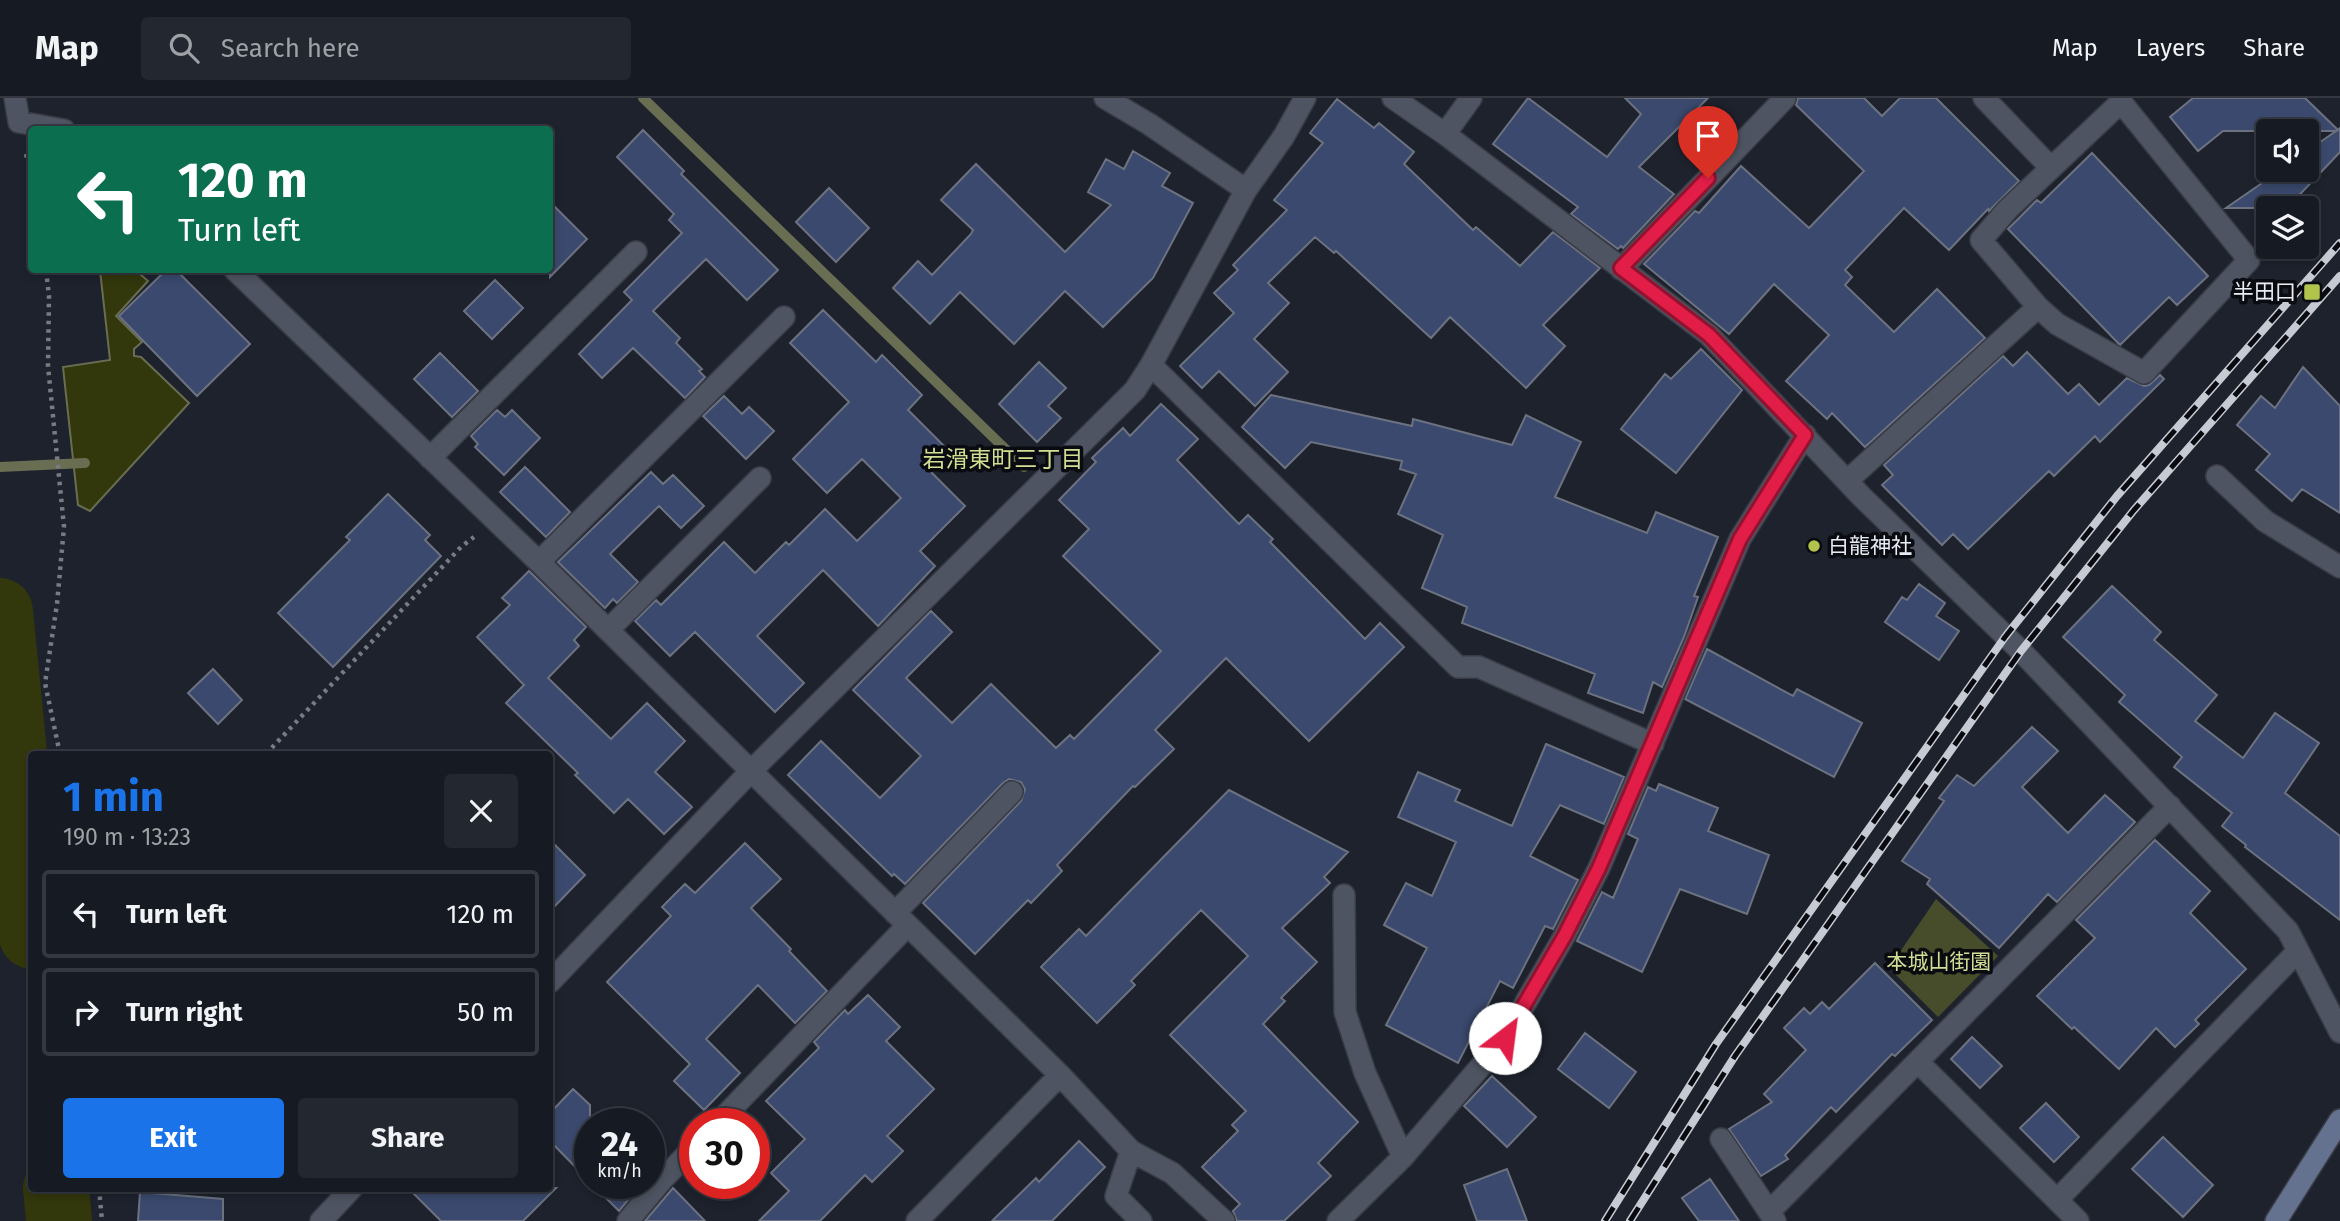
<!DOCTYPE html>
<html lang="en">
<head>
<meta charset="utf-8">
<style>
	:root { --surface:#161a22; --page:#23272f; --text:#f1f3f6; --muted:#9ea1a5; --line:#353840; --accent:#1a73e8 }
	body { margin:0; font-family:"Fira Sans","Noto Sans JP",sans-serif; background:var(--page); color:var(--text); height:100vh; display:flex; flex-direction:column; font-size:26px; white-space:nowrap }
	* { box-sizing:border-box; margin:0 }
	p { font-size:23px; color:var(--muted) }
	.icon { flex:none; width:38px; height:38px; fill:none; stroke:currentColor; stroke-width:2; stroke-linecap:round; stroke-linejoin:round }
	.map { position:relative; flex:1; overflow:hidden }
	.side { position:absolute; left:28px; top:653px; width:525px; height:441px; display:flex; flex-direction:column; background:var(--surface); border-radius:7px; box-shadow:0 4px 10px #0003,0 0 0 2px var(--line) }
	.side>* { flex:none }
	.hud { position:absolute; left:28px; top:28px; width:525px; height:147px; border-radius:7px; box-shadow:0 4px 10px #0003,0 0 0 2px var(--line); background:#0b6e4f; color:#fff; overflow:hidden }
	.buttons { position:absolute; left:2256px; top:21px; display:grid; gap:14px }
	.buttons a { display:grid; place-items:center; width:63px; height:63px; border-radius:7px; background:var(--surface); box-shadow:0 4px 10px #0003,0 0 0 2px var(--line); font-size:35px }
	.speed { position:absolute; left:574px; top:1010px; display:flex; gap:14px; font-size:35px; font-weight:700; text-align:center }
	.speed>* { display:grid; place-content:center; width:91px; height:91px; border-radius:50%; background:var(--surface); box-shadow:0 4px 10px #0003,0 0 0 2px var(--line); line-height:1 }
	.speed small { font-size:18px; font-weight:400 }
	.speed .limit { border:10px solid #d22; background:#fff; color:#111 }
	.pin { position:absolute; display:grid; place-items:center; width:60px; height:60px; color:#fff; margin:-72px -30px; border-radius:50% 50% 50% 0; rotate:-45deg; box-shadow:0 0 7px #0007 }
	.pin .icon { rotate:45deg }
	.me { position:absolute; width:77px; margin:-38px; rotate:30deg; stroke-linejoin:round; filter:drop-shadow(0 0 5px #0008) }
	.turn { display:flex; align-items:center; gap:24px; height:147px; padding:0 35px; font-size:32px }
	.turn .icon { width:91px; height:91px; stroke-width:2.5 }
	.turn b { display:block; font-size:49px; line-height:60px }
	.round { display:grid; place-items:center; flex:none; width:74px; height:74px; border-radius:7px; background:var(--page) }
	.headline { display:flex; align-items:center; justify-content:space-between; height:119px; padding:0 35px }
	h1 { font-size:42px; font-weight:700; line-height:52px; color:var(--accent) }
	.primary-button { display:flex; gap:14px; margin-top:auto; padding:14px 35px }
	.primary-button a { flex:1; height:80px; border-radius:7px; background:var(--accent); color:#fff; font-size:28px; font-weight:700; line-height:80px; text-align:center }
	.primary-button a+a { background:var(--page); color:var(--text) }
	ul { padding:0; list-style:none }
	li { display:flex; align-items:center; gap:21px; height:88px; margin:0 14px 10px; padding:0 21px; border:4px solid var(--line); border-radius:7px }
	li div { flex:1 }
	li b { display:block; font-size:26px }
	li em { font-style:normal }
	header { display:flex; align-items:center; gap:42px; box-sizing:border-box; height:98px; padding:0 35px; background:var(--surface); border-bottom:2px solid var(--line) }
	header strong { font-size:33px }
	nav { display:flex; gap:38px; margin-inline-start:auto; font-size:24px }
	.search { width:490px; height:63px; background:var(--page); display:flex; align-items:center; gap:18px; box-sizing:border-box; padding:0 24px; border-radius:7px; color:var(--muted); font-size:26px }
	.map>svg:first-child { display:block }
	.green { fill:#474d2b }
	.water { fill:#32370c; stroke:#696d52; stroke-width:2 }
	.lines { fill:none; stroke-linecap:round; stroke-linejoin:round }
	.stream { stroke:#696d52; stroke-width:10 }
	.river { stroke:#32370c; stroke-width:66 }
	.building { fill:#3a496d; stroke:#6c7280; stroke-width:2 }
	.street-casing { stroke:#393c46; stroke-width:24 }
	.secondary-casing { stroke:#393c46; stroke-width:24 }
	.path { stroke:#777b84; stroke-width:4.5; stroke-dasharray:3.5 5; stroke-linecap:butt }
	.street { stroke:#4e5461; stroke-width:21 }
	.secondary { stroke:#65728f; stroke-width:21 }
	.rail-casing { stroke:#c6cad2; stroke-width:8 }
	.rail { stroke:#090b10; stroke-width:5; stroke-dasharray:16; stroke-linecap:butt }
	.route-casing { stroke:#92132f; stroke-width:18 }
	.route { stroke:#e11d48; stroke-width:12 }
	.poi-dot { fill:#b2c34c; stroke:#090b10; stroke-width:2.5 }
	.labels { text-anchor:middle; stroke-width:7; stroke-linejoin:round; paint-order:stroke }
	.poi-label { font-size:21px; fill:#e9ecf4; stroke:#090b10; text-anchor:end }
	.park-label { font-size:21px; fill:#d0dd95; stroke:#090b10 }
	.neighbourhood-label { font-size:23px; fill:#d1de92; stroke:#090b10 }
</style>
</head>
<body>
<header>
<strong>Map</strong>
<div class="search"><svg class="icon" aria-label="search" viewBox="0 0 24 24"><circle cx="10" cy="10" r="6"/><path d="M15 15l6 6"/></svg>Search here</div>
<nav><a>Map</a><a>Layers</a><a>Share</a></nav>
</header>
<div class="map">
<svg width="2340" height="1123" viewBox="0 0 2340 1123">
	<rect width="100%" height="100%" fill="#1d222d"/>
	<!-- green -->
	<path class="green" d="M1936 801 1998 858 1938 919 1889 870Z"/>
	<!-- water -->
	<path class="water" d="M100 172H144L140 176 148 183 116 218 142 244 134 251V258L141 259 189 305 90 413 78 407 63 269 110 262Z"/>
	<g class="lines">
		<!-- stream -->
		<path class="stream" d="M643 0 1024 369
			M0 369 85 365"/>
		<!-- river -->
		<path class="river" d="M0 513 32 838
			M56 1090 59 1123"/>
	</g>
	<!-- building -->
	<path class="building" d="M1528 0 1607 59 1641 16 1625 0H1708L1639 69 1674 96 1623 150 1621 148 1618 151 1571 116 1578 109 1493 46Z
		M1798 0H1864L1882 18 1900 0H1936L2019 83 1989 113 1988 111 1949 152 1904 110 1845 172 1852 179 1845 187 1894 234 1937 191 1985 240 1865 349 1832 315 1827 321 1786 283 1829 237 1774 186 1729 236 1644 166 1695 113 1699 115 1741 68 1809 130 1864 73 1796 7Z
		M2193 0H2305L2338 32 2340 30V54L2287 110H2226L2281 72H2306V54L2336 33H2223L2198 53 2170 19Z
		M1337 1 1374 30 1379 25 1414 54 1404 66 1473 132 1476 129 1520 168 1553 134 1600 170 1543 227 1565 248 1526 290 1450 219 1431 240 1336 153 1334 155 1315 139 1268 185 1289 205 1254 241 1288 274 1255 308 1219 273 1202 290 1180 268 1234 215 1214 195 1238 172 1233 167 1287 112 1274 102 1323 45 1310 35Z
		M643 32 684 73 681 76 778 172 747 202 706 161 653 213 680 240 676 245 702 271 699 273 705 279 685 300 633 250 602 280 579 256 632 202 624 194 682 135 669 122 674 116 617 59Z
		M1133 53 1170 75 1162 88 1193 105 1153 180 1103 229 1065 193 1014 246 960 194 930 226 893 190 918 163 932 177 971 136 973 132 941 102 976 66 1065 154 1111 107 1088 94 1106 61 1124 71Z
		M2092 55 2208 178 2177 207 2169 199 2120 247 2008 131 2037 102 2041 105Z
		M829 90 869 130 836 164 796 124Z
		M550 104 587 141 550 179Z
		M166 172H176L250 246 197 298 119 218Z
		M495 182 523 210 492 241 464 213Z
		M823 212 876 264 882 257 922 297 908 312 946 350 927 370 965 408 920 453 935 468 878 528 823 472 757 538 804 585 775 614 695 534 670 558 635 523 656 502 661 507 724 444 755 475 786 444 789 447 825 411 857 443 901 400 862 361 827 395 793 361 849 304 790 245Z
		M1701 251 1742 292 1676 375 1621 331 1665 276 1671 281Z
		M2027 254 2068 296 2079 286 2099 307 2127 280 2144 288 2149 287 2160 277 2164 281 2100 344 2095 338 2054 378 2049 373 1968 451 1953 436 1942 447 1882 387 1893 377 1884 367 2003 258 2013 268Z
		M440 255 478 293 452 319 414 281Z
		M1039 264 1066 290 1048 308 1061 320 1037 344 999 306Z
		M2303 269 2340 308V415L2302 391 2292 403 2256 372 2270 356 2237 327 2261 298 2275 310Z
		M1271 297 1412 328 1413 321 1512 347 1526 317 1581 344 1555 399 1647 435 1656 414 1718 439 1694 498 1698 499 1684 539 1662 589 1653 584 1643 615 1588 595 1595 576 1462 525 1467 509 1422 490 1443 437 1398 416 1416 376 1400 371 1402 363 1311 344 1285 370 1242 329Z
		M724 298 742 316 749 309 774 333 746 361 703 318Z
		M1161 306 1198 341 1177 362 1239 426 1248 417 1273 441 1270 444 1365 541 1380 525 1404 549 1309 643 1226 560 1155 632 1174 651 1135 689 1133 688 1057 767 1062 773 1031 805 1028 802 975 856 923 805 1021 703 1025 691 1021 684 1009 681 1003 685 905 786 894 776 892 778 788 677 821 643 880 700 921 658 853 592 931 513 952 534 906 580 952 625 991 586 1056 650 1070 637 1074 641 1161 553 1063 458 1089 431 1059 402 1096 364 1092 360 1123 330 1130 338Z
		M497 312 505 319 512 312 540 340 504 377 475 349 478 346 471 338Z
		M525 369 570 414 546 439 500 394Z
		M651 374 663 386 673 377 704 408 681 430 659 408 610 456 638 484 617 505 613 501 605 510 558 464Z
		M388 396 430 437 425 442 441 458 333 569 278 515 350 442 346 439Z
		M529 473 586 529 574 542 579 548 548 580 611 641 647 605 685 643 655 674 692 709 664 736 628 701 614 715 575 677 578 675 506 605 524 587 477 539 510 507 502 500Z
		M1919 486 1945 505 1936 518 1959 533 1939 562 1885 524 1902 499 1907 502Z
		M2112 488 2161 534 2154 542 2217 597 2195 623 2243 660 2275 615 2319 645 2285 695 2340 738V822L2245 749 2246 747 2222 728 2232 715 2174 669 2182 659 2119 604 2125 597 2063 539Z
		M1707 551 1793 598 1797 591 1862 625 1834 679 1685 601Z
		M213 571 242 602 218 626 188 595Z
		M2032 629 2058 653 2022 689 2068 735 2105 697 2135 724 2057 804 2048 796 1999 850 1927 786 1930 781 1902 763 1944 703 1939 700 1957 677 1974 688Z
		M1546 646 1624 679 1604 726 1560 707 1530 758 1578 782 1553 831 1545 828 1513 890 1500 883 1458 965 1386 927 1427 850 1384 827 1406 785 1432 798 1456 744 1398 719 1418 674 1460 692 1455 703 1512 728Z
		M1659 686 1718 710 1708 733 1769 757 1747 816 1680 791 1642 874 1577 843 1602 794 1613 800 1638 741 1628 736 1648 689 1656 693Z
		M1229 692 1348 754 1324 779 1330 785 1282 830 1317 864 1281 900 1285 903 1263 926 1358 1024 1318 1065 1331 1078 1284 1123H1237L1233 1113 1240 1106 1202 1069 1238 1033 1232 1027 1246 1013 1170 937 1248 858 1201 812 1131 883 1135 887 1097 925 1041 869 1079 831 1086 838Z
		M550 742 585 777 550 813Z
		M2155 742 2210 793 2190 815 2246 871 2195 922 2199 926 2175 949 2156 930 2119 971 2074 929 2072 931 2037 898 2095 840 2076 822Z
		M745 745 781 781 751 810 791 851 789 853 827 893 795 925 758 887 706 941 740 975 704 1012 674 983 690 966 607 884 671 818 662 809 685 786 695 795Z
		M1875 865 1932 922 1895 958 1892 956 1836 1014 1831 1009 1785 1057 1788 1061 1761 1078 1729 1031 1772 1004 1764 996 1806 952 1784 930 1804 910 1810 916 1822 904 1829 911Z
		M868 897 900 929 886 943 934 991 887 1038 903 1053 872 1084 865 1077 820 1123H759L789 1093 771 1075 805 1041 766 1003 819 950 814 944 845 912 848 916Z
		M1585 935 1636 974 1609 1010 1558 971Z
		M1972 939 2002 968 1980 990 1951 961Z
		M1492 978 1536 1019 1507 1049 1464 1008Z
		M573 991 590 1007V1084L550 1043V1015Z
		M2046 1005 2079 1039 2054 1064 2020 1030Z
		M2163 1039 2213 1087 2183 1119 2132 1071Z
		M1079 1043 1105 1069 1052 1123H992L1036 1080 1039 1084Z
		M1507 1071 1527 1123H1477L1464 1087Z
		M1710 1081 1739 1123H1699L1682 1100Z
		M591 1085H642L619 1113Z
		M408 1090H556L523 1123H441Z
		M673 1090 705 1123H645Z
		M140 1094 223 1101V1123H138Z"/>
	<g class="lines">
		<defs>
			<path id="street" d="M15 0 19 24 64 32
				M1105 0 1149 26 1246 92
				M1393 0 1445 36 1709 237 1861 398 2021 553 2288 833 2340 934
				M1984 0 2051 70
				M1445 36 1471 0
				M1621 171 1785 0
				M235 172 539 464 751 673 1060 977 1131 1053 1172 1075 1224 1123
				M1151 267 1458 569H1479L1653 646
				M430 360 636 154
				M2217 378 2265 423 2340 469
				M1847 383 2038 209 1981 142 2008 111 2121 4 2249 162 2144 275 2057 226 2038 209
				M539 464 784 219
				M608 532 760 380
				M1344 797 1345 914 1365 975 1403 1059
				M895 815 1012 694
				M550 884 751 673 1135 292 1151 267 1246 92 1284 38 1305 0
				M1919 965 2078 1123
				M717 1026 907 828
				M1721 1041 1775 1123
				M1131 1053 1116 1098 1141 1123
				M2057 1102 2298 853
				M1770 1113 2170 708
				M321 1123 352 1090
				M628 1123 661 1083 695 1048
				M917 1123 1060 977
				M1338 1123 1403 1059 1505 940 1565 837 1599 770 1740 441 1805 337"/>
			<path id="secondary" d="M2276 1123 2340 1022"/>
		</defs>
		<!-- street casing -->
		<use href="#street" class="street-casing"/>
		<!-- secondary casing -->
		<use href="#secondary" class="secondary-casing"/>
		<!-- path -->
		<path class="path" d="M26 56 32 79
			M46 172 49 198 48 268 64 429 57 506 45 585 60 656
			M266 656 461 449 474 439
			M99 1090 102 1123"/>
		<!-- street -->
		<use href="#street" class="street"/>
		<!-- secondary -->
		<use href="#secondary" class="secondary"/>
		<defs>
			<path id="rail" d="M1605 1123 1716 946 2005 539 2117 398 2340 145
				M1630 1123 1735 958 2021 553 2134 412 2340 178"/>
		</defs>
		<!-- rail casing -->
		<use href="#rail" class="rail-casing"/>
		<!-- rail -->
		<use href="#rail" class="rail"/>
	</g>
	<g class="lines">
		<defs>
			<path id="route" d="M1505 940 1565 837 1599 770 1740 441 1805 337 1709 237 1621 170 1708 80"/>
		</defs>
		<!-- route casing -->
		<use href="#route" class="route-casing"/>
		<!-- route -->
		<use href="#route" class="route"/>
	</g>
	<!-- markers -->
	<g class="poi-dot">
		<rect x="2303" y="185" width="18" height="18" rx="3.5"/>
		<circle cx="1814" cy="448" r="7"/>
	</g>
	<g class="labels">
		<!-- poi labels -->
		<g class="poi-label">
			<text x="2296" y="201">半田口</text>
			<text x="1828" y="455" text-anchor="start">白龍神社</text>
		</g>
		<!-- park labels -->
		<g class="park-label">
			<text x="1939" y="871">本城山街園</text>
		</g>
		<!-- neighbourhood labels -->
		<g class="neighbourhood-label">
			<text x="1003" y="369">岩滑東町三丁目</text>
		</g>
	</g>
</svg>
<div class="buttons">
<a><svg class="icon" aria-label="sound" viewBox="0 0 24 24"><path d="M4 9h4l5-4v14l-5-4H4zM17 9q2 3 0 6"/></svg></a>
<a><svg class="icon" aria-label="layers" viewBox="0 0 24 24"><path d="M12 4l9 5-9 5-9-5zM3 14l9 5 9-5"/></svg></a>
</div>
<div class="speed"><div>24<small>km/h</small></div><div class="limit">30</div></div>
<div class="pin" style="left:1708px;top:80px;background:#d93025"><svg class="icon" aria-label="arrive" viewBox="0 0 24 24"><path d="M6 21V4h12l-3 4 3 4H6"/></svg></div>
<svg class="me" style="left:1505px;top:940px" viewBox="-20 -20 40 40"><circle r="19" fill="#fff"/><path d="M0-13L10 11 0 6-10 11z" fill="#e11d48"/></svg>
<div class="hud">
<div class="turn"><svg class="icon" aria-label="left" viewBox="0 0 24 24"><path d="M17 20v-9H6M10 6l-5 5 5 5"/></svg><div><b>120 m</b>Turn left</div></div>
</div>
<section class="side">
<div class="headline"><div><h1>1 min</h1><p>190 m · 13:23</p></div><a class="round"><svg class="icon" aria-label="close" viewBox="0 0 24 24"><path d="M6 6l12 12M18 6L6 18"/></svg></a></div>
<ul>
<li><svg class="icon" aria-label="left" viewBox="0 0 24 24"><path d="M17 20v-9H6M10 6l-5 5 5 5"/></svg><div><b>Turn left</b></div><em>120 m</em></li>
<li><svg class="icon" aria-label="right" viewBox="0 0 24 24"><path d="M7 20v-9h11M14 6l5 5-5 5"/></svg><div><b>Turn right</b></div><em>50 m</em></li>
</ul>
<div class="primary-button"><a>Exit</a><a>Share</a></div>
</section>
</div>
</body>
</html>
